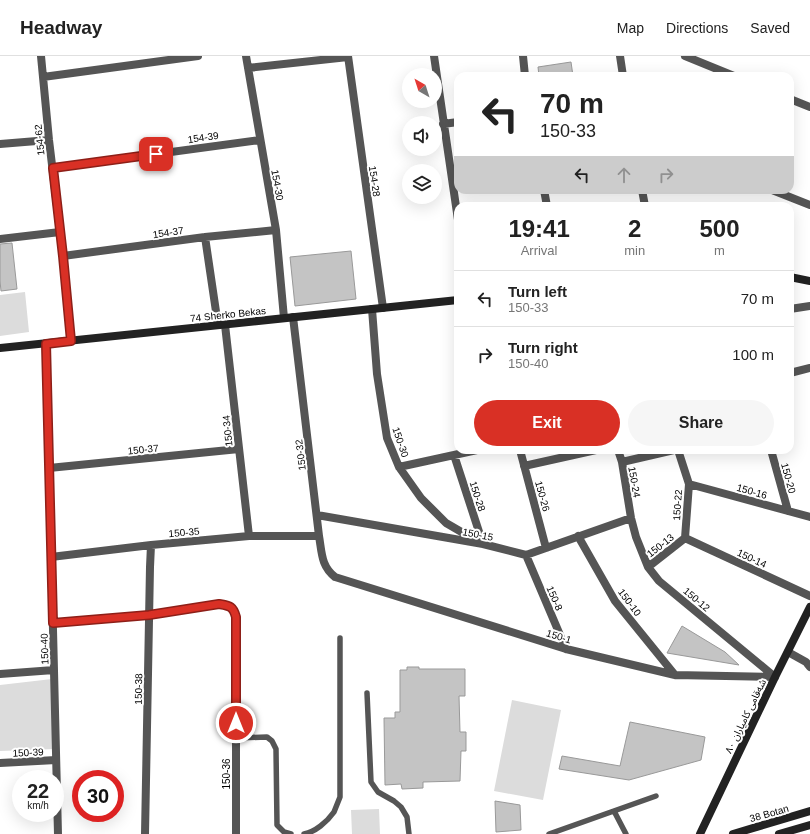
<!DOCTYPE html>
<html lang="en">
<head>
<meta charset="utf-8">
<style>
	:root { --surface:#fff; --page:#f6f6f6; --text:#222; --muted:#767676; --line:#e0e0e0; --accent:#d93025 }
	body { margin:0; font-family:Helvetica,"Noto Sans Arabic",sans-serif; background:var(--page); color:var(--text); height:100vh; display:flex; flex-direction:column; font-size:15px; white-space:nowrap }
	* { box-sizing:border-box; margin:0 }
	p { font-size:13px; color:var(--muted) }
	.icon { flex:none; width:22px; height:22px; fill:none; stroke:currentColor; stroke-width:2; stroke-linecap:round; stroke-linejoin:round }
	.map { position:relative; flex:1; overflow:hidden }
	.details { position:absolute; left:454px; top:146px; width:340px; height:252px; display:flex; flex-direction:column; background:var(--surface); border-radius:12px; box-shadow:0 4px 16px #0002 }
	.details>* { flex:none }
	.guide { position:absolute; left:454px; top:16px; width:340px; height:122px; border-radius:12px; box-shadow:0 4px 16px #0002; background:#fff; color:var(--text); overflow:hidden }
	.needle { width:26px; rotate:321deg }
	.buttons { position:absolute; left:402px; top:12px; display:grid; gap:8px }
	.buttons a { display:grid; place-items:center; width:40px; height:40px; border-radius:50%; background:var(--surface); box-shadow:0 4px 16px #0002; font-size:20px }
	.speed { position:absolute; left:12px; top:714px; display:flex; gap:8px; font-size:20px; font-weight:700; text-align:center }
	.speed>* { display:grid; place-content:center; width:52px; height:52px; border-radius:50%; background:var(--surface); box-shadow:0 4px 16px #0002; line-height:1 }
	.speed small { font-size:10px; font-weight:400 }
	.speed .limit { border:6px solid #d22; background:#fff; color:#111 }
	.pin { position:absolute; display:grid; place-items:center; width:34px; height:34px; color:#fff; margin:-17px; border-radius:8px; box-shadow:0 2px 6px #0006 }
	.me { position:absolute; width:44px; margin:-22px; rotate:0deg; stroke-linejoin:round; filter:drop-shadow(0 0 3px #0008) }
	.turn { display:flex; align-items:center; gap:14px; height:84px; padding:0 20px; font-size:18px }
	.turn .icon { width:52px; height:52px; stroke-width:2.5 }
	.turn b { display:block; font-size:28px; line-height:34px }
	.lanes { display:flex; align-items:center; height:38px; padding:0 20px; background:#0003; justify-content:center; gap:20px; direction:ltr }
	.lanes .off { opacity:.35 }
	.eta { display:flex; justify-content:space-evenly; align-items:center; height:68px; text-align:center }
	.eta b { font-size:24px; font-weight:700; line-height:28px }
	.cta { display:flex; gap:8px; margin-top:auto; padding:8px 20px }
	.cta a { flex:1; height:46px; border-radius:24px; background:var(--accent); color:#fff; font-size:16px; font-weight:700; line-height:46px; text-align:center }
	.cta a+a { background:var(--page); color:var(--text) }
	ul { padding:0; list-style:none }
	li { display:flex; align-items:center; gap:12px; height:56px; padding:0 20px; border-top:1px solid var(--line) }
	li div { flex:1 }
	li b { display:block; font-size:15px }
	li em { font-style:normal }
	header { display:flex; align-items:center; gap:24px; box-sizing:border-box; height:56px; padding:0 20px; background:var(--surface); border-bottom:1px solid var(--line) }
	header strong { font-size:19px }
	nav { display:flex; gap:22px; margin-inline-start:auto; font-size:14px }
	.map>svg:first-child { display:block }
	.green { fill:#dcdcdc }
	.building { fill:#c4c4c4; stroke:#999 }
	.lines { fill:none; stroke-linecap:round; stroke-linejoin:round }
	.lane { stroke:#555; stroke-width:5.5 }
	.street { stroke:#555; stroke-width:8 }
	.secondary { stroke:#222; stroke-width:8 }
	.route-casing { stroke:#8d1f18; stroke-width:10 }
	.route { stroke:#d93025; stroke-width:7 }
	.labels { text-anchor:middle; stroke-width:4; stroke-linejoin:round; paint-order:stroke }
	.street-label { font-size:10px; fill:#000; stroke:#fff }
</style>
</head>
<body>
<header>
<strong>Headway</strong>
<nav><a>Map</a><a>Directions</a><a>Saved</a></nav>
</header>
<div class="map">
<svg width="810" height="778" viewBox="0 0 810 778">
	<rect width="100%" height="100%" fill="#fff"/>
	<!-- green -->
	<path class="green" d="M25 236 29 276 0 280V239Z
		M52 623 54 693 0 695V629Z
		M512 644 561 654 543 744 494 735Z
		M379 753 380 778H352L351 754Z"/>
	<!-- building -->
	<path class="building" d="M571 6 573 20H539L538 11Z
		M12 187 17 233 1 235 0 225V188Z
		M351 195 356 243 295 250 290 201Z
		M682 570 725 596 739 609 667 597Z
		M407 611H419V613H465V640H459L460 676H466V695H461L460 725 423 726V732L402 733 401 728 385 729 384 662H395V656H400V614H407Z
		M630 666 705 681 701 704 629 724 559 713 562 700 620 710Z
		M495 745 520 749 521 774 496 776Z"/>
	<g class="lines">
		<!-- lane -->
		<path class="lane" d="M367 637 371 726 378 736 394 745 401 751 407 761 409 778
			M236 682 267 681 272 685 276 693 277 769 284 776 291 778
			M614 755 626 778
			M304 778C315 776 327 766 334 756 336 751 338 746 340 741V582
			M549 778 656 740"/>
		<!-- street -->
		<path class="street" d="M41 0 49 84 63 200 71 285
			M246 0 276 174 284 262
			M348 0 383 252
			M434 0 458 164
			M523 0 525 20
			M620 0 623 20
			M685 0 734 20
			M248 12 348 1
			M43 21 198 0
			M790 43 810 51
			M443 68 458 66
			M0 88 49 84
			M53 112 260 84
			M544 134 547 150
			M642 134 645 150
			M772 134 810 149
			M205 181 218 269
			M0 183 60 176
			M63 200 205 181 276 174
			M372 253 377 318 387 382 399 411 421 442 446 467 477 485
			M790 253 810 250
			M293 261 319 480C322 497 321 510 335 521L566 593 675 619 775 621
			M225 269 249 480
			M46 288 58 778
			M790 317 810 312
			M520 394 546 492
			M618 394 622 406 631 462 636 481 648 511 659 525 775 621
			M678 394 689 428 685 482
			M771 394 788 455
			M454 399 483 488
			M622 406 674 394
			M524 410 596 394
			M399 411 477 394
			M49 412 239 393
			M689 428 810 461
			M317 459 483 488 526 499 631 462
			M578 480 615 545 675 619
			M685 482 810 540
			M526 499 566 593
			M51 501 151 489 249 480H319
			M648 511 685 482
			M53 567 149 559 219 548C230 550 233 550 236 561V778
			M788 596 806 606 810 611
			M0 618 54 614
			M0 707 56 704
			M145 778 150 511 151 489"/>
		<!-- secondary -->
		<path class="secondary" d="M790 221 810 225
			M0 292 458 244
			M700 778 775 621 810 551
			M733 778 810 755
			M779 778 810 769"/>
	</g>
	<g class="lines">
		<defs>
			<path id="route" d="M156 98 53 112 63 200 71 285 46 288 53 567 149 559 219 548C230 550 233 550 236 561V667"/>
		</defs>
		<!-- route casing -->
		<use href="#route" class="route-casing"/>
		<!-- route -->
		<use href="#route" class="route"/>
	</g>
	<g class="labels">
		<!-- street labels -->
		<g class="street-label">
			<text transform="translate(203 81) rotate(-8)" y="4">154-39</text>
			<text transform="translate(39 84) rotate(-96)" y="4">154-62</text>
			<text transform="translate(375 125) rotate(82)" y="4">154-28</text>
			<text transform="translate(278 129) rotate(80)" y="4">154-30</text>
			<text transform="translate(168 176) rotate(-8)" y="4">154-37</text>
			<text transform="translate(228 258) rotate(-6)" y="4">74 Sherko Bekas</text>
			<text transform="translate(227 375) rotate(-96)" y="4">150-34</text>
			<text transform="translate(401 386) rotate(71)" y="4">150-30</text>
			<text transform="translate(143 393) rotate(-6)" y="4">150-37</text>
			<text transform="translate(300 399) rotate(-97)" y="4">150-32</text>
			<text transform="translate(789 422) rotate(75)" y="4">150-20</text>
			<text transform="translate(635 426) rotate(80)" y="4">150-24</text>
			<text transform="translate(752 435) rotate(16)" y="4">150-16</text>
			<text transform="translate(478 440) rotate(72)" y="4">150-28</text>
			<text transform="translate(543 440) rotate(75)" y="4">150-26</text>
			<text transform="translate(677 449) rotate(-86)" y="4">150-22</text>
			<text transform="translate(184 476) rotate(-5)" y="4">150-35</text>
			<text transform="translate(478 478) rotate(11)" y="4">150-15</text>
			<text transform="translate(660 489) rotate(-38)" y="4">150-13</text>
			<text transform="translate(752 502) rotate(25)" y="4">150-14</text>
			<text transform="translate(555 542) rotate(67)" y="4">150-8</text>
			<text transform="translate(697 543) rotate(40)" y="4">150-12</text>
			<text transform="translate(630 546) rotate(53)" y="4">150-10</text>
			<text transform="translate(559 580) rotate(17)" y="4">150-1</text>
			<text transform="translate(44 593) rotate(-92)" y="4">150-40</text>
			<text transform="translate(138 633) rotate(-89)" y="4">150-38</text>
			<text transform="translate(745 660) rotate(-64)" y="4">شەقامی کامیاران ٨٠</text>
			<text transform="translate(28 696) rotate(-3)" y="4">150-39</text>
			<text transform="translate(226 718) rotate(-90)" y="4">150-36</text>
			<text transform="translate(769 757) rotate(-16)" y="4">38 Botan</text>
		</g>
	</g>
</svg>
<div class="buttons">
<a><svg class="needle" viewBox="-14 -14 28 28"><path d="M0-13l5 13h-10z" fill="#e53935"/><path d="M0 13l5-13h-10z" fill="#767676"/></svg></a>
<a><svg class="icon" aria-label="sound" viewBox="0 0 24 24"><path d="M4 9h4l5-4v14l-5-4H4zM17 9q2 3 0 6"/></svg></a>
<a><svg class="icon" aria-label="layers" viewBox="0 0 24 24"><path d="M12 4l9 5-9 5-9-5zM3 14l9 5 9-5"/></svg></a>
</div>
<div class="speed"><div>22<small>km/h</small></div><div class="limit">30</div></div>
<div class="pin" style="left:156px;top:98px;background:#d93025"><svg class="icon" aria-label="arrive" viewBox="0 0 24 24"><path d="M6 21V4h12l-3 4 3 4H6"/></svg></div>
<svg class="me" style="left:236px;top:667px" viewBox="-20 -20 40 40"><circle r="17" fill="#d93025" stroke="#fff" stroke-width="3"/><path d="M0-11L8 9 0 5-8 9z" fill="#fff"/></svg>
<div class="guide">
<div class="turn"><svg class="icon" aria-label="left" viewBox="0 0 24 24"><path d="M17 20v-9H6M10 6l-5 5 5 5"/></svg><div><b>70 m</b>150-33</div></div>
<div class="lanes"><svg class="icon" aria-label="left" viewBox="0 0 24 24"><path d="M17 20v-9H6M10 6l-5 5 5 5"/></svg><svg class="icon off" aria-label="ahead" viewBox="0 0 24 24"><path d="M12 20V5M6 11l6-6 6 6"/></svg><svg class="icon off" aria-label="right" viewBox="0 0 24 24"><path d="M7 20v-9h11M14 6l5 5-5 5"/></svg></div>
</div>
<section class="details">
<div class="eta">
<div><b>19:41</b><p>Arrival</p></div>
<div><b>2</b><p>min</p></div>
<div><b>500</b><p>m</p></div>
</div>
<ul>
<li><svg class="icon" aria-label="left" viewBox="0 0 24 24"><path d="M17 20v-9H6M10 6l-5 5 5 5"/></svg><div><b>Turn left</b><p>150-33</p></div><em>70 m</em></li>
<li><svg class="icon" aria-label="right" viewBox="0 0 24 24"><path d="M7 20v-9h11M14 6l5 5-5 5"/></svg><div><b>Turn right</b><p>150-40</p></div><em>100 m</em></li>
</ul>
<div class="cta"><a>Exit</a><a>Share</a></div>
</section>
</div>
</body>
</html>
